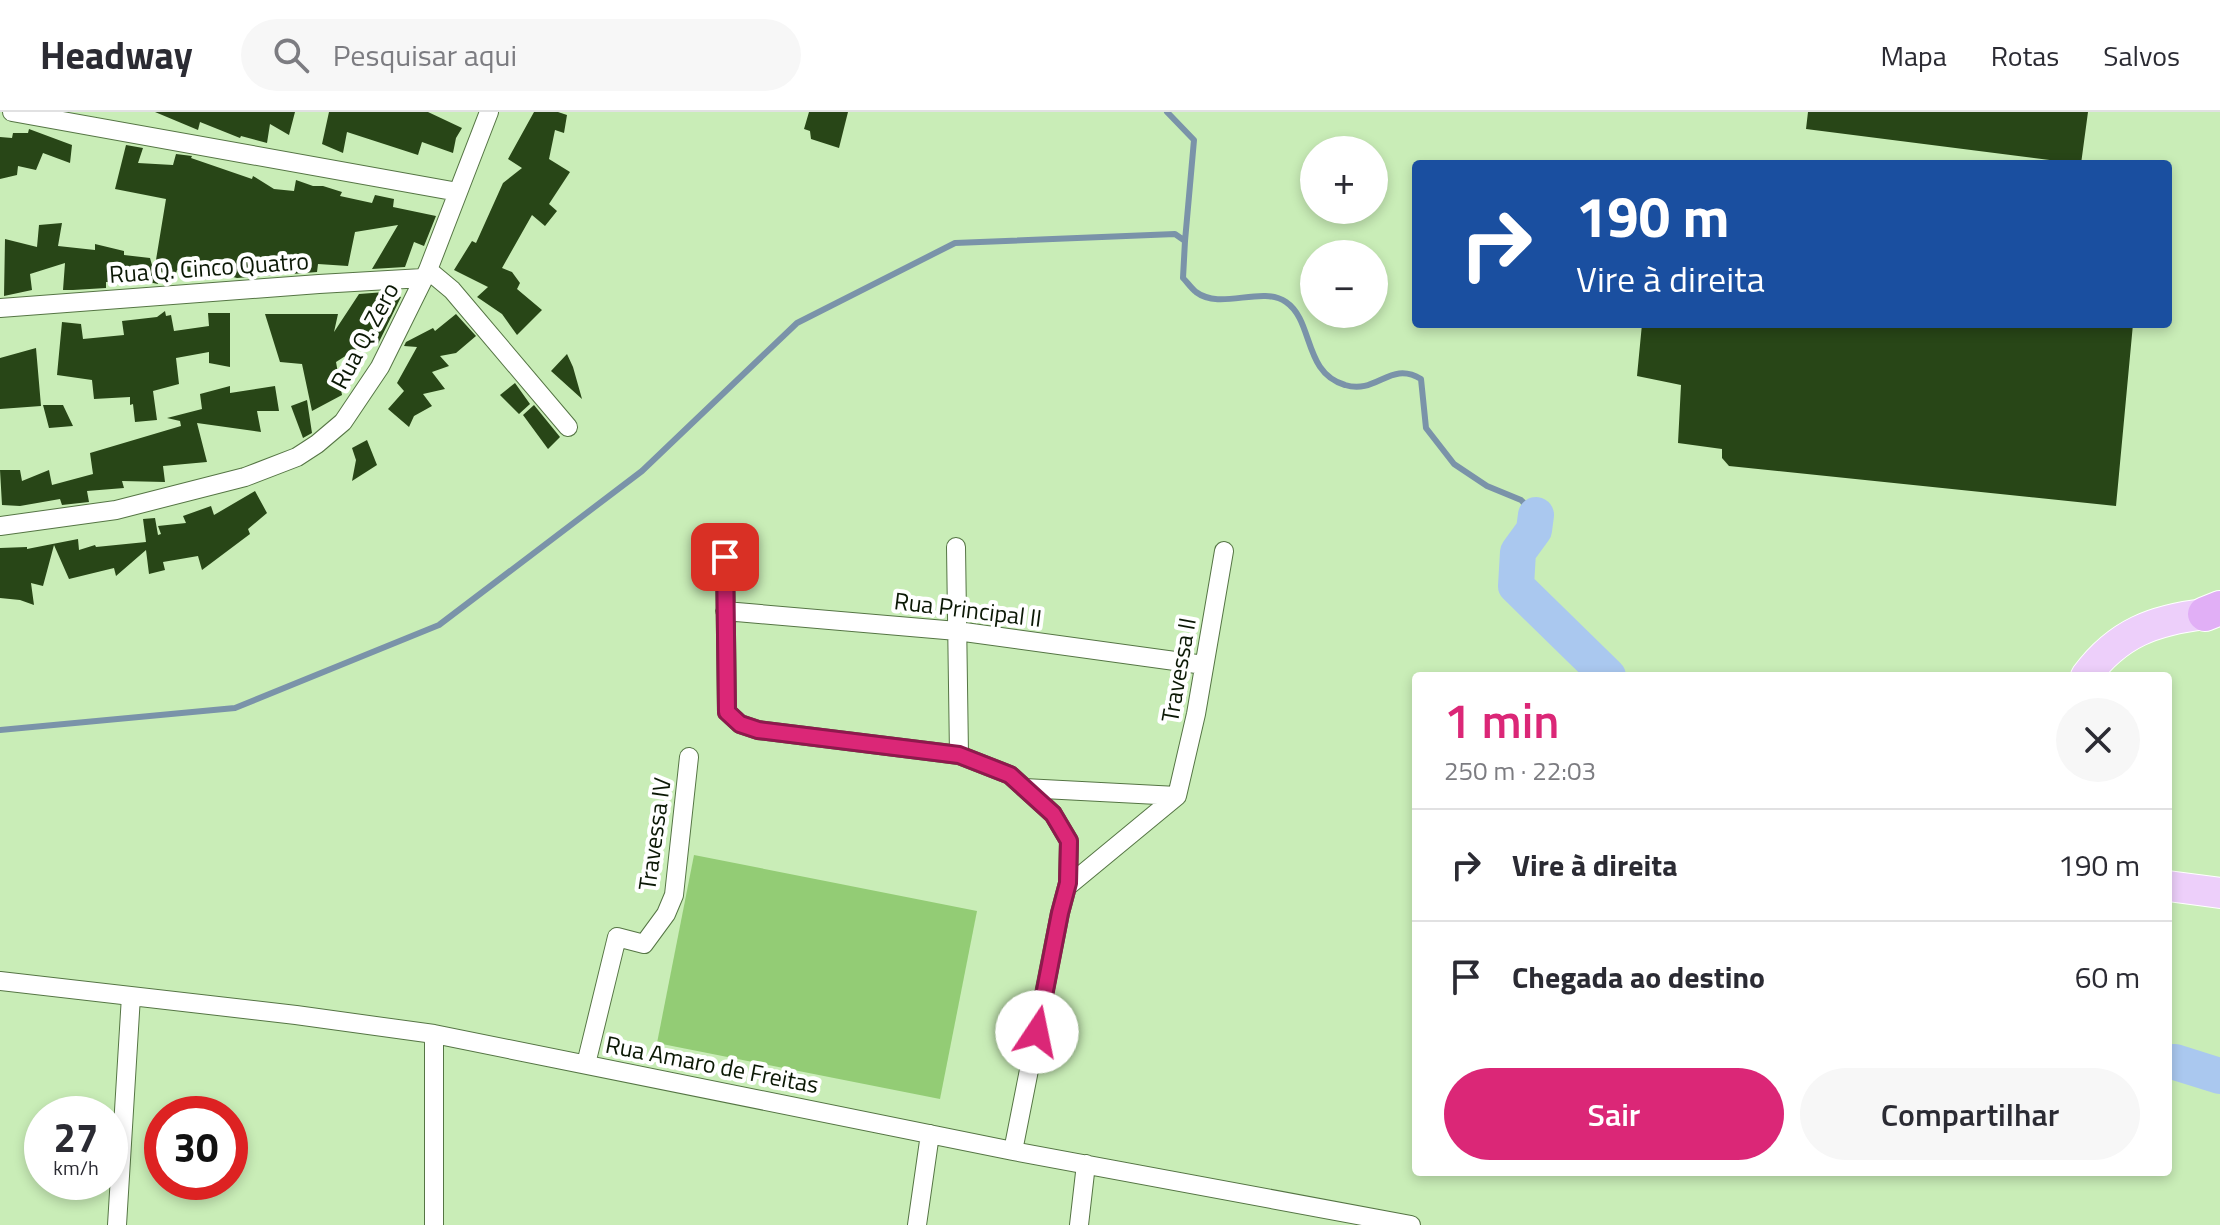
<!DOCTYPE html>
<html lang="pt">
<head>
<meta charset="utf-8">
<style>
	:root { --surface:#fff; --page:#f7f7f7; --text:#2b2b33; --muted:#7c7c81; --line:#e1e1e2; --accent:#db2777 }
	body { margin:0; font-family:"Titillium Web",sans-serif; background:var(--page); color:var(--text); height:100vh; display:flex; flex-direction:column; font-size:30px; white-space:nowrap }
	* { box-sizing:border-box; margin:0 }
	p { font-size:26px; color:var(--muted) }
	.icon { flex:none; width:44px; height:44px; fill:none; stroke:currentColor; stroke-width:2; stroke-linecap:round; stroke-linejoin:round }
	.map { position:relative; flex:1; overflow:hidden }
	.panel { position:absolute; left:1412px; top:560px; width:760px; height:504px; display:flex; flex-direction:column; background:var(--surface); border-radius:8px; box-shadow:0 4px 12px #0003 }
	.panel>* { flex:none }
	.hud { position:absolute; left:1412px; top:48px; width:760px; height:168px; border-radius:8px; box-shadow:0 4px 12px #0003; background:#1a4fa0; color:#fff; overflow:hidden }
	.tools { position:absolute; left:1300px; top:24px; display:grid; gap:16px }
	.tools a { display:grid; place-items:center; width:88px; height:88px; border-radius:50%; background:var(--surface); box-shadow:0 4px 12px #0003; font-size:40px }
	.speed { position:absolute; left:24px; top:984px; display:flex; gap:16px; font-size:40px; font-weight:700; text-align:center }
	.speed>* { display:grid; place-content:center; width:104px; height:104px; border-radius:50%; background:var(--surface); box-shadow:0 4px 12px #0003; line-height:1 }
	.speed small { font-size:20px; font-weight:400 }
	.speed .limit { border:12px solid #d22; background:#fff; color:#111 }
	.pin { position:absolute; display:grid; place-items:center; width:68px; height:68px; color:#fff; margin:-34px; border-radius:16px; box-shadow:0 4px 12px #0006 }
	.me { position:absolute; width:88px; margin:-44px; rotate:11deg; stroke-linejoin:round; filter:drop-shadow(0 0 6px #0008) }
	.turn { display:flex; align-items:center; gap:28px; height:168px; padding:0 32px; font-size:36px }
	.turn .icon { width:104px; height:104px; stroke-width:2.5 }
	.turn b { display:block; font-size:56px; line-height:68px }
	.round { display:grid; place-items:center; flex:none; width:84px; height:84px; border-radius:42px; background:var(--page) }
	.headline { display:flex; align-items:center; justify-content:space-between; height:136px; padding:0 32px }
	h1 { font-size:48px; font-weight:600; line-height:60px; color:var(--accent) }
	.action { display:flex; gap:16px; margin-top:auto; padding:16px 32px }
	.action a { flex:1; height:92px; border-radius:48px; background:var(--accent); color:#fff; font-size:32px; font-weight:600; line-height:92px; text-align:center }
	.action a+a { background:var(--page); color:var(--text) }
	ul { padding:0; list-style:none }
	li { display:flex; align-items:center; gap:24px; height:112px; padding:0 32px; border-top:2px solid var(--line) }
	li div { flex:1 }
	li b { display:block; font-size:30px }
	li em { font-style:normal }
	header { display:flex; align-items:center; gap:48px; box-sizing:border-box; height:112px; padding:0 40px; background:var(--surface); border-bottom:2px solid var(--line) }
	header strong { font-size:38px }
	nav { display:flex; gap:44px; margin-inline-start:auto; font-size:28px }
	.search { width:560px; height:72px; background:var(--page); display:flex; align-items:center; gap:20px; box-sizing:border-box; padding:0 28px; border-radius:44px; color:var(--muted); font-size:30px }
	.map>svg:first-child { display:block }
	.green { fill:#93cc75 }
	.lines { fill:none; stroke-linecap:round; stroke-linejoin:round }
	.stream { stroke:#7a93a9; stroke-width:6 }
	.river { stroke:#aac8ef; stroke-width:36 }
	.building { fill:#284617 }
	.street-casing { stroke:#557544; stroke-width:20 }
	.primary-casing { stroke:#fff; stroke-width:32 }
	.highway-casing { stroke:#fff; stroke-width:36 }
	.street { stroke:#fff; stroke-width:18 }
	.primary { stroke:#edcffa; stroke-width:30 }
	.highway { stroke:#e1aff6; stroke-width:34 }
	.route-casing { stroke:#8e194d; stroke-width:20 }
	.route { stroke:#db2777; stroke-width:14 }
	.labels { text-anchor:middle; stroke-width:8; stroke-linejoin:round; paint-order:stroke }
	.street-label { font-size:24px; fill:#0b1805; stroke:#fff }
</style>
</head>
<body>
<header>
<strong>Headway</strong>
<div class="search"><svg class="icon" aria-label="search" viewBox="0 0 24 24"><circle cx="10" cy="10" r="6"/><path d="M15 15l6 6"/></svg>Pesquisar aqui</div>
<nav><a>Mapa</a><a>Rotas</a><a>Salvos</a></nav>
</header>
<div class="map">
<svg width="2220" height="1113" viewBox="0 0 2220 1113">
	<rect width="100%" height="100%" fill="#c9edb7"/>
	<!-- green -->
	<path class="green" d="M694 743 977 799 940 987 657 931Z"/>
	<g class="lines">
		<!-- stream -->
		<path class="stream" d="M1167 0 1194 28 1185 129
			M0 618 235 596 439 513 642 359 797 211 955 131 1175 122 1185 129 1183 166C1187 170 1191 176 1196 180 1221 199 1261 173 1286 190 1314 209 1303 261 1345 273 1377 283 1390 248 1421 267L1426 316 1454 352 1487 374 1521 388 1536 403"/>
		<!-- river -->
		<path class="river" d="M1536 403 1534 418 1518 440 1516 474 1608 564
			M2168 950H2175L2220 964"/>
	</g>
	<!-- building -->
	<path class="building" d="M155 0H295L289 23 270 12 267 31 241 24 240 26 200 10 198 18Z
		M329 0H428L462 16 456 26 453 41 422 30 418 43 347 20 343 41 322 32Z
		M534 0H558L567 3 564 21 555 18 549 47 570 60 549 92 557 99 545 114 532 103 502 156 512 160 520 171 517 177 542 198 517 223 502 202 477 185 488 175 454 158 472 129 476 131 503 71 522 56 508 47Z
		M809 0H848L839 36 811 27 810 19 804 17Z
		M1808 0H2088L2081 52 1806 17Z
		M29 17 72 33 70 51 43 41 36 58 18 54 17 63 0 67V25L12 26 13 21H28Z
		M126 33 143 36 138 51 173 53 176 42 192 44 191 46 252 67 253 64 274 77 294 79 296 68 313 74H323L342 80 340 84 372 91 375 83 394 87 393 95 436 104 424 134 414 130 405 155 372 157 398 113 355 120 348 154 318 152 317 160 292 162 273 158 274 163 237 166 198 156V161L177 158 176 161 154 160 158 172 125 165 126 171 106 170V176L73 178H63L65 151 30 162 32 178 4 184 5 127 37 135 39 113 62 111 58 134 95 138V132L124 139V143L150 146 154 160 166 87 115 77Z
		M398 179 397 184 401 185 378 232 366 231 336 250 342 283 312 299 302 252 280 250 265 202H338L334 220 359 182Z
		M165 199 166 204 171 203 174 219 209 214 208 201H230V255L209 251V240L176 246 179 272 153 279 157 308 135 310 133 292 130 293V285L94 287 92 268 57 263 62 210 81 212 83 227 124 223 122 209 157 205Z
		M456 202 476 224 456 241 440 244 449 254 432 260 445 277 423 282 432 294 414 304 409 315 388 297 404 279 397 271 417 235 404 234 406 230 433 216 435 219Z
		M1642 212H2133L2116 394 1729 354 1722 346V337L1678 331 1681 273 1637 264Z
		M36 236 41 294 0 297V246Z
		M567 242 573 255 582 287 551 259Z
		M515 271 530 292 519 302 500 283Z
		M230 274V281L275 274 279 299H257L261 320 197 311 207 350 163 354 165 370 122 369 124 376 87 379 89 390 62 393 60 387 20 394 2 393 0 358H20L22 369 49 358 52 373 93 362 90 341 181 314 180 309 167 306 202 297 200 282Z
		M307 288 312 321 303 326 291 294Z
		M43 293H63L73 314 49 316Z
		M534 293 560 325 548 337 523 303Z
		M367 328 377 353 352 369 356 348 352 336Z
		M255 379 267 401 248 417 250 422 202 458 198 444 163 450 165 458 149 462 146 438 116 464 114 456 69 467 54 433 43 474 31 471 34 493 20 488 0 486V436L27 435V437L78 427 79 438 95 433 96 435 146 430 143 407 155 406 158 423 161 422 158 414 186 411 183 404 211 394 214 403Z"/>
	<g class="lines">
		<defs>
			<path id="street" d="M12 0 458 80
				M428 158 452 178 568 315
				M0 196 319 172 423 166
				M0 414 116 398 245 365 297 345 317 332 343 310 380 255 428 158 489 0
				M956 435 959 643
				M725 445 727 600 740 612 758 618 959 643 1010 663 1053 702 1069 729 1068 771 1060 801 1013 1039
				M725 499 957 519 1204 553
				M1024 676 1177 684
				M1177 684 1196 602 1224 439
				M1068 774 1177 684
				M0 869 296 903 434 922 1013 1039 1411 1113
				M586 952 617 825 644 832 666 802 674 783 689 645
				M117 1113 131 884
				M434 1113V922
				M917 1113 930 1022
				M1079 1113 1086 1052"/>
			<path id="primary" d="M2086 564C2118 521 2154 508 2205 502
				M2168 774 2220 781"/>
			<path id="highway" d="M2205 502 2220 496"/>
		</defs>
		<!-- street casing -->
		<use href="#street" class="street-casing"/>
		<!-- primary casing -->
		<use href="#primary" class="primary-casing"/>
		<!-- highway casing -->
		<use href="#highway" class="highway-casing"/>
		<!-- street -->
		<use href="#street" class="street"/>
		<!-- primary -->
		<use href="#primary" class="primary"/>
		<!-- highway -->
		<use href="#highway" class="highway"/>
	</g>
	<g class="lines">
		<defs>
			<path id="route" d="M725 445 727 600 740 612 758 618 959 643 1010 663 1053 702 1069 729 1068 771 1060 801 1037 920"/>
		</defs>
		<!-- route casing -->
		<use href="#route" class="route-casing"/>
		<!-- route -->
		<use href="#route" class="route"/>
	</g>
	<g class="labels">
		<!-- street labels -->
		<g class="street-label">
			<text transform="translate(209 156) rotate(-4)" y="8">Rua Q. Cinco Quatro</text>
			<text transform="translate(365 224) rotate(-62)" y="8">Rua Q. Zero</text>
			<text transform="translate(968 498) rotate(7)" y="8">Rua Principal II</text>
			<text transform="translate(1179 558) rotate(-80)" y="8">Travessa II</text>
			<text transform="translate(655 722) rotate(-82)" y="8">Travessa IV</text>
			<text transform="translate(712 953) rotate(11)" y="8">Rua Amaro de Freitas</text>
		</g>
	</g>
</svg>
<div class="tools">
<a>+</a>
<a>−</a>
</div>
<div class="speed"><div>27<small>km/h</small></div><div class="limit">30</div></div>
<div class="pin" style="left:725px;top:445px;background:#d93025"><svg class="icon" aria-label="arrive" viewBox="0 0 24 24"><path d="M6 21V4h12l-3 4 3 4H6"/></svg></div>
<svg class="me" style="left:1037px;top:920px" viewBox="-20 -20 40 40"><circle r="19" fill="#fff"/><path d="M0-13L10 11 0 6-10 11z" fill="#db2777"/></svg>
<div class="hud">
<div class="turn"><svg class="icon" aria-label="right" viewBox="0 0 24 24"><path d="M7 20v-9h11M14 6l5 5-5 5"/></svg><div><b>190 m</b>Vire à direita</div></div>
</div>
<section class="panel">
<div class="headline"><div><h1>1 min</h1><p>250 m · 22:03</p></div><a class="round"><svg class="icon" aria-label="close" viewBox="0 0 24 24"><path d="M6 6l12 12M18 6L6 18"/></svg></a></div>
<ul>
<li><svg class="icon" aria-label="right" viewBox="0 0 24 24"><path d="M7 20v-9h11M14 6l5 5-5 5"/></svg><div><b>Vire à direita</b></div><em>190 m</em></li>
<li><svg class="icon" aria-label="arrive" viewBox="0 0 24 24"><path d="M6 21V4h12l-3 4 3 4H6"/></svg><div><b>Chegada ao destino</b></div><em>60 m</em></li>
</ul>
<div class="action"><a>Sair</a><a>Compartilhar</a></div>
</section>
</div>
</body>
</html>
